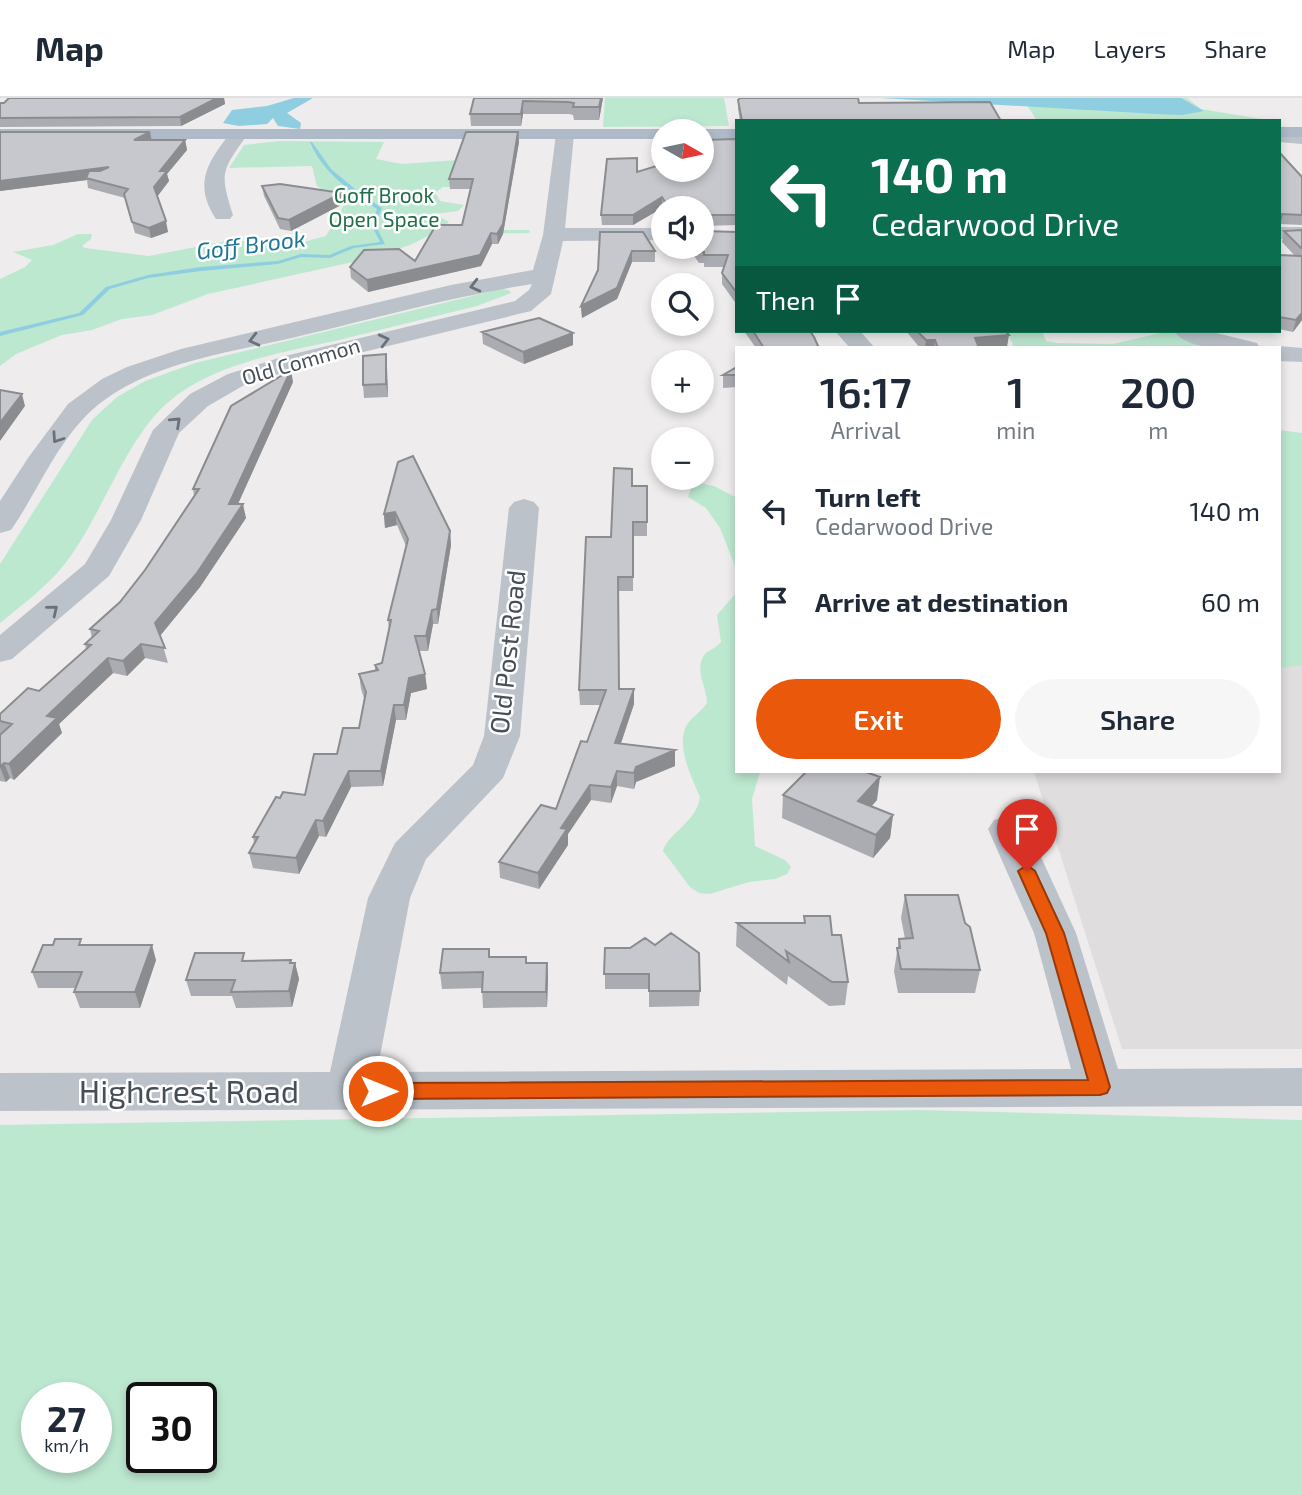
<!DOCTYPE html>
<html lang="en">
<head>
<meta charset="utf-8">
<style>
	:root { --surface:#fff; --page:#f6f6f7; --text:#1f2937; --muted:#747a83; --line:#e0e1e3; --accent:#ea580c }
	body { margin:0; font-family:"Exo 2",sans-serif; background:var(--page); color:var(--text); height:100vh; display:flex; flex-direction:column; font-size:26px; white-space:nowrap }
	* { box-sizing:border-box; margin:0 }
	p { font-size:23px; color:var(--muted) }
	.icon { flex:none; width:38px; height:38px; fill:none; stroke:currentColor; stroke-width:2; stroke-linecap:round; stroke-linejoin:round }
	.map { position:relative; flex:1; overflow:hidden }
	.side { position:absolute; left:735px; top:248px; width:546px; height:427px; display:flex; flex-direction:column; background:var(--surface); border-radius:0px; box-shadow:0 4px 10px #0003 }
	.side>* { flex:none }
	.hud { position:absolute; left:735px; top:21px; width:546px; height:214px; border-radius:0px; box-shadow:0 4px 10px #0003; background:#0b6e4f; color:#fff; overflow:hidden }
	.needle { width:46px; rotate:99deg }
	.fabs { position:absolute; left:651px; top:21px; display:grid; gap:14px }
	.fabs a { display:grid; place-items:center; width:63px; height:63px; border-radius:50%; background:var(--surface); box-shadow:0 4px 10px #0003; font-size:35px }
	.speed { position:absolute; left:21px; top:1284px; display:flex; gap:14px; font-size:35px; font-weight:700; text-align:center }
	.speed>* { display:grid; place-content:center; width:91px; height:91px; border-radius:50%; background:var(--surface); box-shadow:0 4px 10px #0003; line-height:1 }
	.speed small { font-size:18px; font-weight:400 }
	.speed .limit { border:4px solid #111; border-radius:10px; background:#fff; color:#111 }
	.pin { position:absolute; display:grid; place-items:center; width:60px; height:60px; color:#fff; margin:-72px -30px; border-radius:50% 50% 50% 0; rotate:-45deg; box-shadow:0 0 7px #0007 }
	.pin .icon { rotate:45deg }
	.me { position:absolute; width:77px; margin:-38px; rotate:90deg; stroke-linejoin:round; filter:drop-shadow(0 0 5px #0008) }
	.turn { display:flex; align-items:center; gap:24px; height:147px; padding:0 21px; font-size:32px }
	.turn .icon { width:91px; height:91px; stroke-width:2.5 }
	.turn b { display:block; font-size:49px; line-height:60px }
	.then { display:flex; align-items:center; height:66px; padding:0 21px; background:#0003; gap:14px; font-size:26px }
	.eta { display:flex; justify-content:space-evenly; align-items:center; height:119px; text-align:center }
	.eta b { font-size:42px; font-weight:600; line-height:49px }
	.cta { display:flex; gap:14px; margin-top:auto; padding:14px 21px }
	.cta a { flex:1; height:80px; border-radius:42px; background:var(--accent); color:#fff; font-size:28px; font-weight:600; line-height:80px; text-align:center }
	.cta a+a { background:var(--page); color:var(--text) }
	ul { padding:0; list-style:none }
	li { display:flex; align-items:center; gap:21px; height:91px; padding:0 21px }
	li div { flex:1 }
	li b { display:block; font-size:26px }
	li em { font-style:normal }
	header { display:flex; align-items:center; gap:42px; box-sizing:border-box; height:98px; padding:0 35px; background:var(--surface); border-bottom:2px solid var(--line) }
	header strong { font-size:33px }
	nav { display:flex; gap:38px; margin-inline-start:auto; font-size:24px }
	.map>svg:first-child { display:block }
	.education { fill:#dfdddd }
	.green { fill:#bde8d0; fill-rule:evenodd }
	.water { fill:#8fcde1 }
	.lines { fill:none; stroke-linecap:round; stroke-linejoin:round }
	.stream { fill:#8fcde1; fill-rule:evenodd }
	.minor { fill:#bbc2ca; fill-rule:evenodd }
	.major { fill:#aebac8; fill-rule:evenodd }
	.wall { fill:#abacb1 }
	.shaded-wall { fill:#8b8c90 }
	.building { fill:#c7c8ce; stroke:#8b8c90; stroke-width:2 }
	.oneway { stroke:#69717a }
	.route { fill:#ea580c; stroke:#983908; stroke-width:2 }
	.labels { text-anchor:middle; stroke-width:5; stroke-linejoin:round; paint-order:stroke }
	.far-park-label { font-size:21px; fill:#206f4a; stroke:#fff }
	.far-street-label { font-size:21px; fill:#464e57; stroke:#fff }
	.far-water-label { font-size:23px; font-style:italic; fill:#1b7795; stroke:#fff }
	.street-label { font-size:26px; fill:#464e57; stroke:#fff }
	.near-street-label { font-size:32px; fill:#464e57; stroke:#fff }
</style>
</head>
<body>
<header>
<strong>Map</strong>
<nav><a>Map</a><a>Layers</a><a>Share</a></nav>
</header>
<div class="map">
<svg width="1302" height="1397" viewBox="0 0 1302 1397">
	<rect width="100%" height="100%" fill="#eeecec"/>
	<!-- education -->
	<path class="education" d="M1279 421H1302V951H1122L1034 674H1279Z"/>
	<!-- green -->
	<path class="green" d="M605 0H724L729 28 603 29Z
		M881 0H1187L1201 11 1273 23H1037L1027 7Z
		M279 43 384 44 376 61 402 66 457 62 458 89H443L435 95 440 103 464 107 458 113 435 116 449 124 441 132H530L529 135 432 136 410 147 371 160 208 196 152 217 122 221 92 232 62 237 16 256 0 268V181L25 169 32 162 13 154 53 147 78 136H92L91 141 82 148 85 150 149 158 232 142 288 148 326 138 344 107 317 88 312 68 229 70 244 47Z
		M501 191 509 192 511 195 477 208C432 219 388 230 343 241 278 256 195 267 151 322 116 365 96 429 60 472 42 492 21 508 0 525V466L92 322 117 299 145 283 195 265Z
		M1005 233H1042L1046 243 1057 245 1113 246 1169 233 1213 250H1011L1013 246Z
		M1279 332 1302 335V567L1279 570Z
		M699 385 714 388 737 400V473L720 430 706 410 688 399 691 390Z
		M737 494V674H760L752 701 755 748 785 762 791 769 787 776 775 781 749 784 710 796 699 795 690 789 663 753C668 735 697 724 700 699 692 680 674 645 688 625 693 618 702 613 707 605 707 590 695 574 703 559 706 552 716 551 721 544L717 517Z
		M920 1012 1302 1022V1397H0V1027ZM37 1300H96V1360H37ZM142 1300H201V1360H142Z"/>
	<!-- water -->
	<path class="water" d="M294 0H313L287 15 301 25 300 31 278 28 273 20 267 26 239 28 223 25 232 12 267 8Z
		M881 0H1181L1204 13 1182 17 1156 16Z"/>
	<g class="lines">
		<!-- stream -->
		<path class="stream" d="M310 44H312L331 71 361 96 382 110 375 126 385 146 354 150 330 160 301 159 278 166 201 173 148 180 110 191 83 217 0 238V234L79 215 106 189 148 177 201 169 278 163 301 156 329 157 351 148 380 144 371 126 377 111C351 94 322 74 310 44Z"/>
		<!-- minor -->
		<path class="minor" d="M565 31 574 36 565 130H663V142L563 143 551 196 531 213 302 269 246 286 208 308 179 335 141 422 109 478 12 561 0 564V537L85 466 111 422 153 332 190 296 228 276 285 258 515 203 529 192 532 186C455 198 379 219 304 237 236 254 155 262 99 306 59 338 39 392 11 432L0 435V403L28 360 68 306 102 281 127 269 181 251 451 187 533 172 543 137 556 36Z
			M238 32 247 37C222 73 219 74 233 117L230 121H216C192 85 209 62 232 33Z
			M1279 33 1302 34V46L1279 44Z
			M1279 129H1302V141H1279Z
			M835 233H860L875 250H850Z
			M1174 233H1208L1257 245 1260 250C1238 251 1188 254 1174 233Z
			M1279 248 1302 250V264L1279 263V250H1270Z
			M524 401 534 404 539 410 520 638 503 680 426 761 410 800 377 974 1071 971 1034 835 988 731 994 722 1008 718 1022 722 1028 731 1076 835 1118 971 1302 970V1008L0 1013V975L330 974 368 800 395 745 473 667 484 638 509 410 514 404Z"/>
		<!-- major -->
		<path class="major" d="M1279 29H1302V39H1279Z
			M0 31H663L670 33H663V41H0Z
			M702 31H737V41H702V33H695Z"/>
	</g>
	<!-- wall -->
	<path class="wall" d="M9 0H224L225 6 181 28 0 29V5H4Z
		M474 0H603L599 22H574L573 17 569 16H523L521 28H471L470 16Z
		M738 2 859 5 1001 23H740L738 11Z
		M0 34 151 42H185L187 52 167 76 169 83 157 98 168 134 151 140 135 135 125 100 88 90 87 82 0 93Z
		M518 34 519 44 503 136 498 146H492L481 168 368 194 351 180 350 169 415 163 462 127 471 91H450L449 81Z
		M737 41V127L702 128V110H663V112L662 110 633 127H602L601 117 637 74Z
		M1279 54 1302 79V127L1279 126Z
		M262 88 343 106 291 133 280 131 264 98Z
		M1302 132V222L1293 234 1279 231V157L1295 158 1282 144 1284 133Z
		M600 134 655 153V164H632L617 201 582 220 581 208 598 172Z
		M737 134V207L722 186V175L724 169H704V165H699L688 149H702Z
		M744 233H810L819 250H756Z
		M906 233H1005L1007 249 995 250H920Z
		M482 234 573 235V247L524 266 483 246Z
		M386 256 388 299 364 300 363 287Z
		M737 269V289L723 290V277Z
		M293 284 238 406 246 420 200 489 160 538 168 565 145 560 127 578 113 575 59 626 62 635 14 682 10 680 6 684 0 683V616L39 593 86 551 85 546 92 540 90 531 120 504 145 472 194 398 193 391Z
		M398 364 450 433 451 447 438 526H433L428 553H419L425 576 427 591 411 595 406 622H396L383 688 351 689 326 739 319 738 299 776 253 770 249 755 254 745 253 739 280 700 305 697 359 630 364 600 361 591 359 576 375 573V567L382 565 389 531 388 522 406 448 397 427 385 430 384 416Z
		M632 388H647V438H633V493H618L619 591H634V606L621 645 675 668 636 684 634 691 617 688 611 705 591 702 568 736V747L539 791 500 780 499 764 556 711 587 644 601 607H580L579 592 611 439Z
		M783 697 877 702 871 708 893 717 890 740 873 760 782 720Z
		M905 797 965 825 980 872 975 895H898L894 873 899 841H905L901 820Z
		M804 818 832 837 848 884 845 907 829 908 788 878 787 887 736 848 737 825H804Z
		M83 847 156 862 140 910H80L74 894 76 890H38L32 874Z
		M605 850 700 893 699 908 649 909V891H605Z
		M490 859 526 865H547L548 880 547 909 483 910 482 890 442 891 440 875Z
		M246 863 295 865 299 881 292 909 236 910 232 898H191L186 882Z"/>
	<!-- shaded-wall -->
	<path class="shaded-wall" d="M217 0H224L225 6 181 28 180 19Z
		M601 0H603L599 22V9Z
		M523 3V16L521 28V16Z
		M150 34 152 44 134 42Z
		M518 34 519 44 503 136 498 146 497 136Z
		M185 42 187 52 167 76 169 83 157 99 154 89 160 73Z
		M109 69 86 80 87 82 0 93V83Z
		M342 95 343 106 291 133 289 122Z
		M662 99V110L633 127V117Z
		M166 123 168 134 151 140 149 130Z
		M491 135 492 146 481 168 368 194 367 182Z
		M632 153V164L617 201 582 220 581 208Z
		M1302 215V222L1293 234 1296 222Z
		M573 235V247L524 266 523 254Z
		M1009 237 1007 249 973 250 975 240Z
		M926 242H935L934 250H925Z
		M386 256 387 269 388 299 386 286Z
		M291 272 293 284 232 419 229 406Z
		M22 296 25 308 0 343V325Z
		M243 406 246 420 200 489 159 539 155 525Z
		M395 414 397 427 385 430 384 416Z
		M450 433 451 447 438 526 437 511Z
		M432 512 433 526 428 553 426 538Z
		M141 546 145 560 127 578 123 563Z
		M108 560 113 575 59 626 62 635 14 682 9 666 47 618Z
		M425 576 427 591 411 595 406 622 404 607 409 580Z
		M634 591V606L616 660 615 645Z
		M394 607 396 622 383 688 381 673Z
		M675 652V668L636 684 634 691V675L636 669Z
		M4 665 10 680 6 684 0 669Z
		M349 673 351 689 326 739 323 723Z
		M617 673V688L611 705V689Z
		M880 679 877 702 856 726 858 703Z
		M590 687 591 702 568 736V747L539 791 538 775 561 730Z
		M893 717 890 740 873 760 876 737Z
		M316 722 319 738 299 776 296 760Z
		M152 847 156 862 140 910 135 894Z
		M291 862 294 873 295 865 299 881 292 909 289 893Z
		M547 865 548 880 547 909 546 894Z"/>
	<!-- building -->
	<path class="building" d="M9 0H217L180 19 0 20V5H4Z
		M474 0H601L599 9H573L574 5 568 4 523 3 521 16H470Z
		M740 0H858L859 5 990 4 1001 23H742L738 2Z
		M0 34H150L134 42H185L160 73H167L154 89 166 123 149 130 132 124 124 96 128 91 86 80 89 73H100L109 69 0 83Z
		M466 34H518L503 126 497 136 491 135 480 157 367 182 350 169 364 152 399 151 415 163 436 127H462L473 81H449Z
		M737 41V117H702V110H669L662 99 633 117H601L607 61 637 60V74L663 66V72H702V42Z
		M1279 54 1302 79V117L1282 116 1279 127Z
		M280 86 342 95 289 122 278 120 262 88Z
		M1302 132V150H1301L1284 133Z
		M702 133 737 134V195L722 175 728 157H704V154H699L695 149H702Z
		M600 134H643L655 153H632L617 190 581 208 598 172Z
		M1279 157 1301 158 1302 159V215L1296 222 1279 219Z
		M539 220 573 235 523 254 482 234Z
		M753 233H810L814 239 819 250H764Z
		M917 233H1005L1009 237 975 240 979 250H938L935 242H926Z
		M386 256V286L363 287V258Z
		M737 269V277H723Z
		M291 272 229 406H243L197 475 155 525 165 550 141 546 123 563 108 560 47 618 57 620 9 666 4 665 0 669V637L12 626 0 623V616L28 590 39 593 91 547 85 546 99 533 90 531 120 504 145 472 199 391H193L231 308Z
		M0 292 22 296 0 325Z
		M413 358 450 433 437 511 432 512 426 538H415L425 576 409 580 404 607H394L381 673H349L323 723 316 722 296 760 249 755 258 739H253L276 699 280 700 283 694 305 697 314 656H337L343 630H359L366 594 359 576 378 572 375 567 382 565 391 522H388L408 441 395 414 384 416 398 364Z
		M614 370 632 371V388H647V424H633V479H618L619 591H634L615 645 675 652 636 669 634 675 617 673 611 689 590 687 561 730 567 731 538 775 499 764 541 707 556 711 581 643 587 644 606 592H579L586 439H611Z
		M806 674H866L880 679 858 703 893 717 876 737 783 697Z
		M905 797H958L965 825 970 829 980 872 901 871 897 850H900L899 841 913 840Z
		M804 818H830L832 837H841L848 884H832L786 853 789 864 737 825H805Z
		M671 835 699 855 700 893H649V876H604L605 850H630L645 840 655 847Z
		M55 841H81L79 847H152L135 894H74L82 874H32L43 847H53Z
		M443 851H489V859H526V865H547L546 894H482L483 874 440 875Z
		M195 855H244L242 863 291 862 290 865H295L289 893 231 894 235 882H186Z"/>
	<!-- one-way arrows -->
	<defs><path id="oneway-chevron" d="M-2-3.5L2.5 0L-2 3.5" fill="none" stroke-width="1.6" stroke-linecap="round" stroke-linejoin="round" transform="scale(1.75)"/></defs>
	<g class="oneway">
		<use href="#oneway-chevron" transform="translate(475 188) rotate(166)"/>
		<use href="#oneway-chevron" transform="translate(254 242) rotate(166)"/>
		<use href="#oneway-chevron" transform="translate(384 242) rotate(-14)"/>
		<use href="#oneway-chevron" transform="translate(176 324) rotate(-43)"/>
		<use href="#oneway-chevron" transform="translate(57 340) rotate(124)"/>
		<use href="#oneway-chevron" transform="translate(53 512) rotate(-39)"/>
	</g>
	<!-- route -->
	<path class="route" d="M1027 767 1035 773 1064 835 1110 989 1107 995 1100 997 378 1001 371 998 368 993 371 987 378 985 1088 982 1046 835 1018 773Z"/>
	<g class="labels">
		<!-- far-park labels -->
		<g class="far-park-label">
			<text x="384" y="105">Goff Brook<tspan x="384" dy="24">Open Space</tspan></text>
		</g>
		<!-- far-street labels -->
		<g class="far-street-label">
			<text transform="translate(301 264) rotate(-16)" y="7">Old Common</text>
		</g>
		<!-- far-water labels -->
		<g class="far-water-label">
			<text transform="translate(251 147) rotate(-7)" y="8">Goff Brook</text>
		</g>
		<!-- street labels -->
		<g class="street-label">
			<text transform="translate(508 554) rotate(-84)" y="9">Old Post Road</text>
		</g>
		<!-- near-street labels -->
		<g class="near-street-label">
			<text x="189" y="1005">Highcrest Road</text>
		</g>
	</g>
</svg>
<div class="fabs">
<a><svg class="needle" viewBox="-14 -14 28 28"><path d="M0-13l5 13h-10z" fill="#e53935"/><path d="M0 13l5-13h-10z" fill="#747a83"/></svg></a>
<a><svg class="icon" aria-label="sound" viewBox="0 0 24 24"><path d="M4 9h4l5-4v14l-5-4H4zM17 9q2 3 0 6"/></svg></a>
<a><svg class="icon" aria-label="search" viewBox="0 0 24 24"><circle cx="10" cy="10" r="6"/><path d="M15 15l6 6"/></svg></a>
<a>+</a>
<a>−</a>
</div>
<div class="speed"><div>27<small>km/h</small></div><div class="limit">30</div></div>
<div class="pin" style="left:1027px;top:773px;background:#d93025"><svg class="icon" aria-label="arrive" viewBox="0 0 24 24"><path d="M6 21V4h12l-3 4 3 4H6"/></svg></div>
<svg class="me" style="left:378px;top:993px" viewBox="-20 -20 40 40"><circle r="17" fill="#ea580c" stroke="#fff" stroke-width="3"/><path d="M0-11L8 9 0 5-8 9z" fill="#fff"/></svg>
<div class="hud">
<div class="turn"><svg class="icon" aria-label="left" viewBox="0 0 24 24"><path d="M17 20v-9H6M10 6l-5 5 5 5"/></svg><div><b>140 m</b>Cedarwood Drive</div></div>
<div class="then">Then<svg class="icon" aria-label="arrive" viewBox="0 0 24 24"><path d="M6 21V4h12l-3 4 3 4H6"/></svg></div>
</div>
<section class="side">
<div class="eta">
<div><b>16:17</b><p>Arrival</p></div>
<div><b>1</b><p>min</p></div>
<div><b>200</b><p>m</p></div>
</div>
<ul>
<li><svg class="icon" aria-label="left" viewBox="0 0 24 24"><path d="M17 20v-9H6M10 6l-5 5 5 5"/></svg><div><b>Turn left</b><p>Cedarwood Drive</p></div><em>140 m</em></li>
<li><svg class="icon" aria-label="arrive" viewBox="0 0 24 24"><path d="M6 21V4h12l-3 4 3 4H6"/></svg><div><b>Arrive at destination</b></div><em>60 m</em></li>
</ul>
<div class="cta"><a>Exit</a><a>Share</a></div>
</section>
</div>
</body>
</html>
